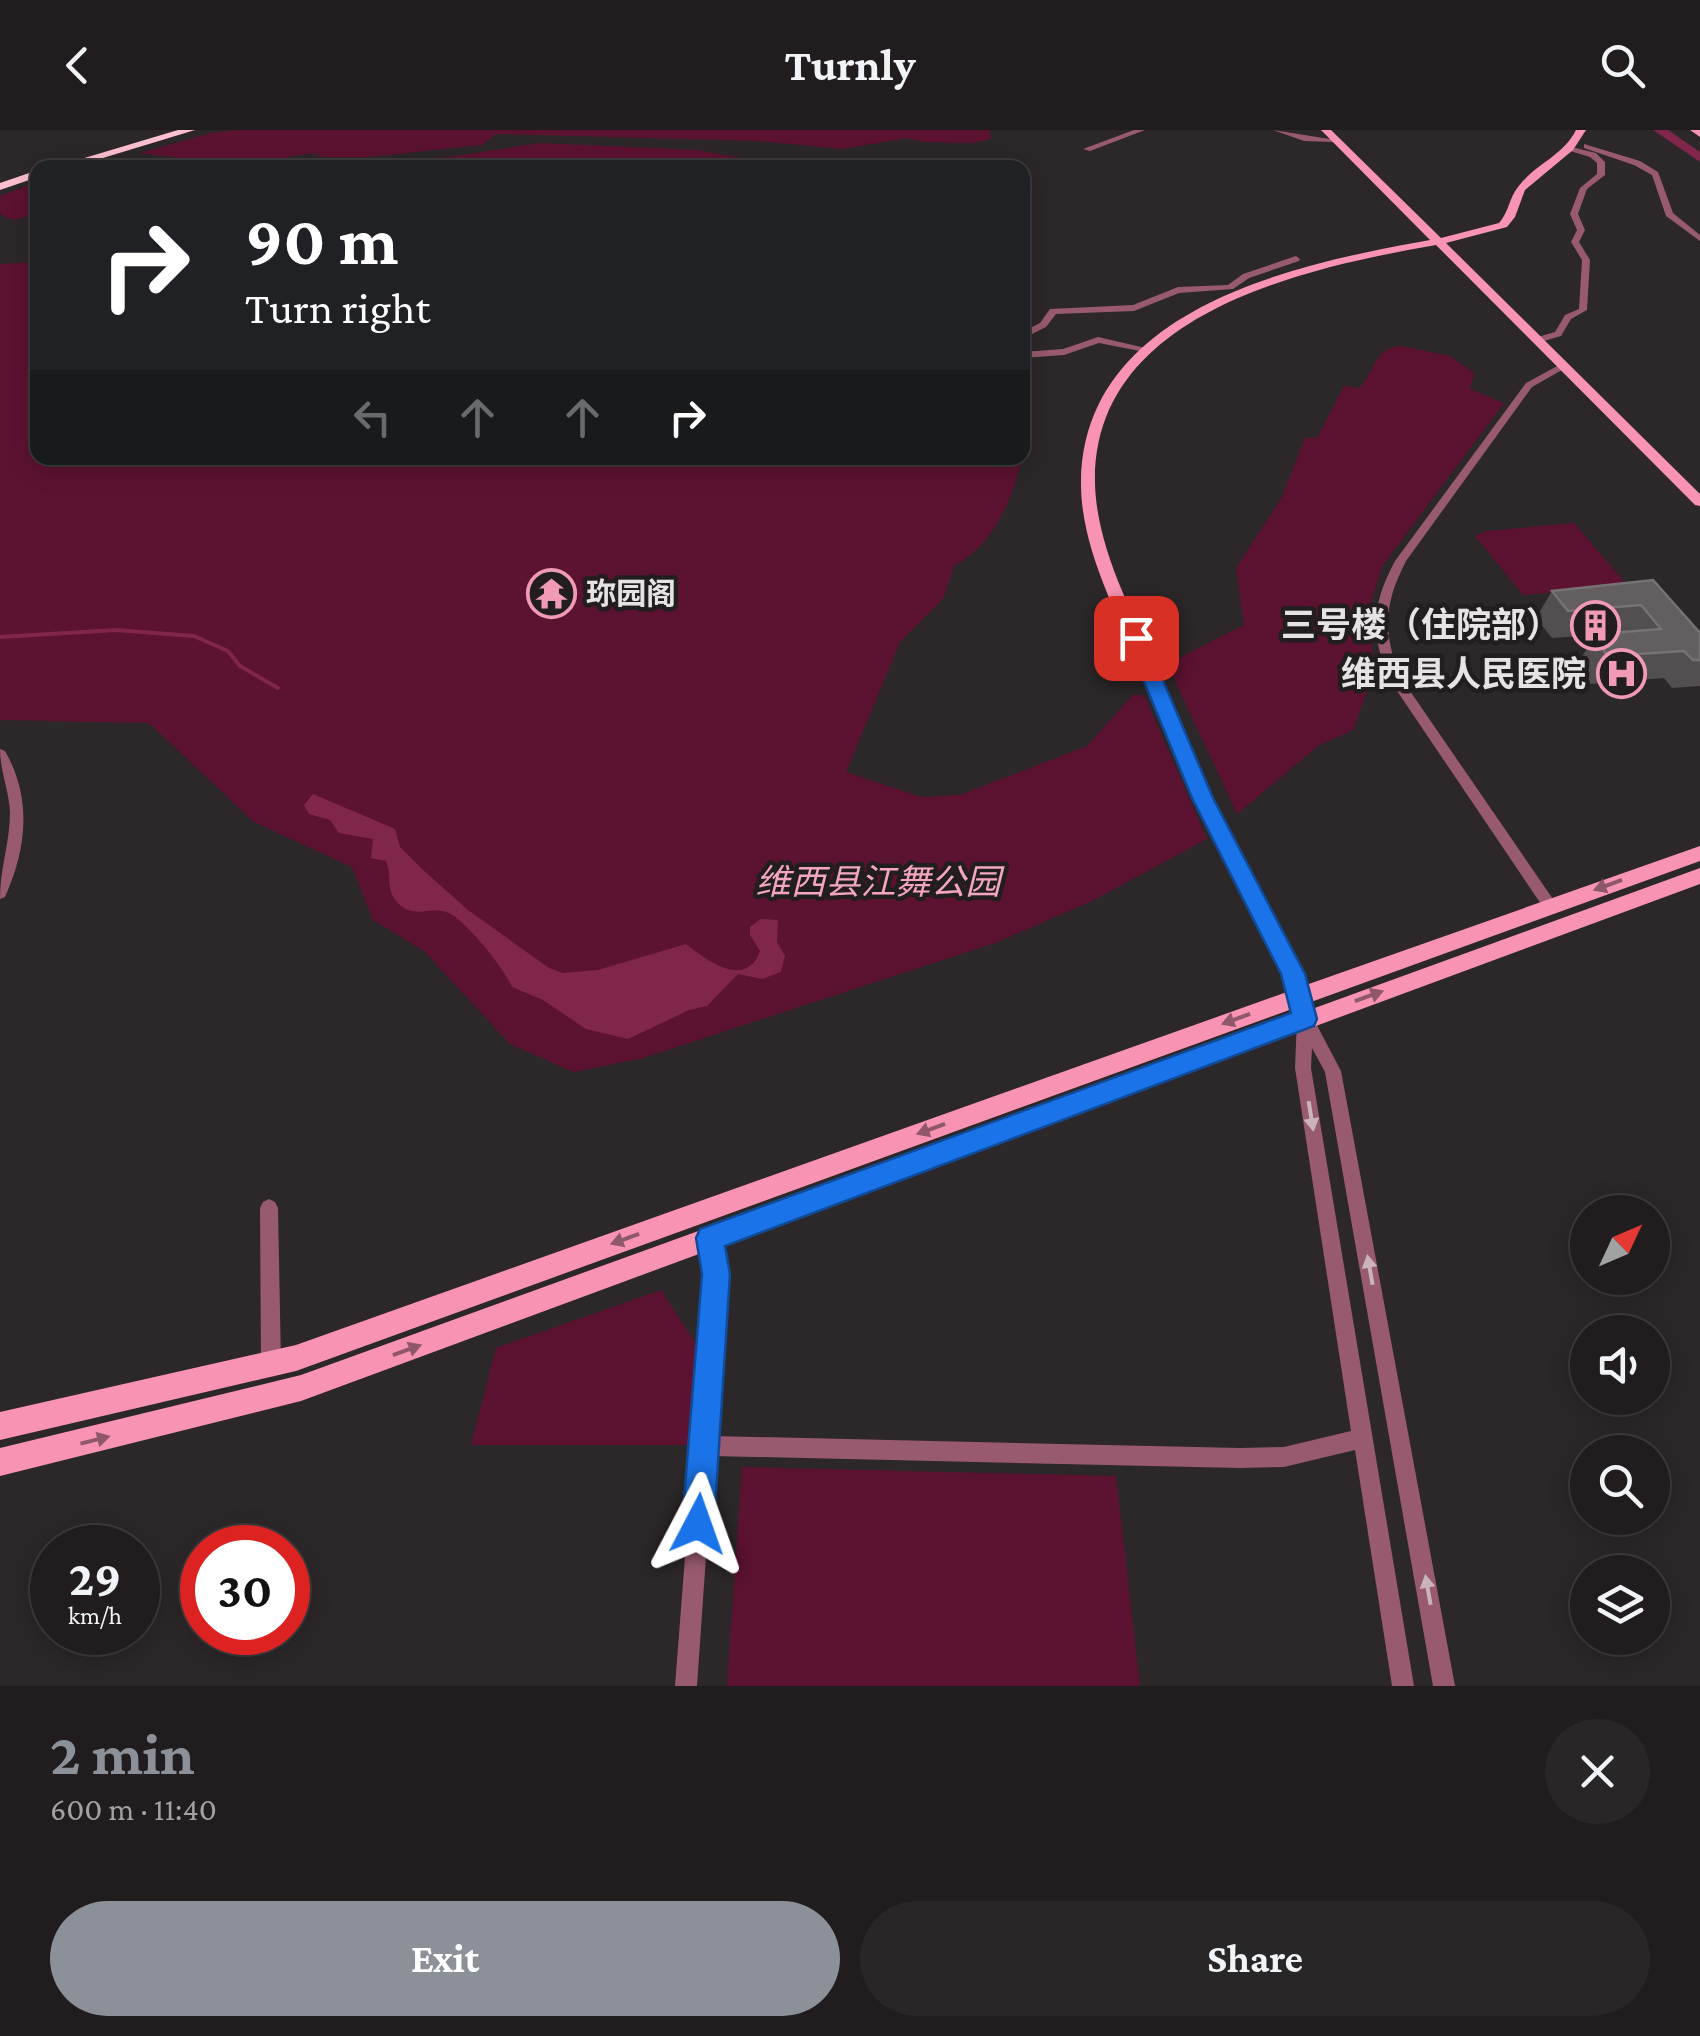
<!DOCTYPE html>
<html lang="en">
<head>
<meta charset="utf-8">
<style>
	:root { --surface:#211d1f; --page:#292628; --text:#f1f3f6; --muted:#a2a2a4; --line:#3e3b3d; --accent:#8c9099 }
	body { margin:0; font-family:"Crimson Pro","Noto Sans SC",serif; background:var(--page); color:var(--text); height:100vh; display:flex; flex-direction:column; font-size:38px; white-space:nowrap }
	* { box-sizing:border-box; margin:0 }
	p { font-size:32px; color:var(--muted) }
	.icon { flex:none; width:55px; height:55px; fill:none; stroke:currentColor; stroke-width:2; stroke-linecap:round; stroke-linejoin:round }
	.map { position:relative; height:1556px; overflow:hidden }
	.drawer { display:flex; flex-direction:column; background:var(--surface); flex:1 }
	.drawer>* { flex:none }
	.hud { position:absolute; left:30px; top:30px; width:1000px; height:305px; border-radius:20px; box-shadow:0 5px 25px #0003,0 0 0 2px var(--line); background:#202124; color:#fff; overflow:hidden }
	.needle { width:65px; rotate:46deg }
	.controls { position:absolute; left:1570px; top:1065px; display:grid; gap:20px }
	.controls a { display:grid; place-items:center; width:100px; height:100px; border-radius:50%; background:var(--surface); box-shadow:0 5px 25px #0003,0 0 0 2px var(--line); font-size:50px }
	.speed { position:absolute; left:30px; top:1395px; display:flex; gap:20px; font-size:50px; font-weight:700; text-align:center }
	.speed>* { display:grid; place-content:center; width:130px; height:130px; border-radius:50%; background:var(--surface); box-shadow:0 5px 25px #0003,0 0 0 2px var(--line); line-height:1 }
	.speed small { font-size:25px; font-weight:400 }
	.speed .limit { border:15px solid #d22; background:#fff; color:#111 }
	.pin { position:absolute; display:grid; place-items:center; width:85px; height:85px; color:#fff; margin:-42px; border-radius:20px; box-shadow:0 5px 15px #0006 }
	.me { position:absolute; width:110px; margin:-55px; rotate:4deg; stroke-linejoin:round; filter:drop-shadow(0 0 8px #0008) }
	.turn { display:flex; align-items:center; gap:35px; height:210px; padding:0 50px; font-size:45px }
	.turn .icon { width:130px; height:130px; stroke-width:2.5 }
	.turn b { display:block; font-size:70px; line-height:85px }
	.lanes { display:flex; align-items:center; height:95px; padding:0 50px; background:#0003; justify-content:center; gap:50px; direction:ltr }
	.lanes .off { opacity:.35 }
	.round { display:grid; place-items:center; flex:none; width:105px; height:105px; border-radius:52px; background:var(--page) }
	.head { display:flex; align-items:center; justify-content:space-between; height:170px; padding:0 50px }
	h1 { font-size:60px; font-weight:700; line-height:75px; color:var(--accent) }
	.action { display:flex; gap:20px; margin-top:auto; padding:20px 50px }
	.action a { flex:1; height:115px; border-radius:60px; background:var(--accent); color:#fff; font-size:40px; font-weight:700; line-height:115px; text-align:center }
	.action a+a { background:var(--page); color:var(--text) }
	header { display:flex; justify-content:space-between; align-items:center; height:130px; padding:0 50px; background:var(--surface); font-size:45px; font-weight:700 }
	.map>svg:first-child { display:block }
	.green { fill:#5c1231 }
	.water { fill:#80264a }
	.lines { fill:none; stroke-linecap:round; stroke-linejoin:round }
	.stream { stroke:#80264a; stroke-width:4 }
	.river { fill:#80264a; fill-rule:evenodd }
	.minor { fill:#985a6e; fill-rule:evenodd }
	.major { fill:#f993b4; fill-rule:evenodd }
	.highway { fill:#febfd1; fill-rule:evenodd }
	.wall { fill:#534e4f }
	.building { fill:#635e5f; stroke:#777374; stroke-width:2.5 }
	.oneway { fill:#8e586a }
	.oneway2 { fill:#cbb3bb }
	.route { fill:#1a73e8; stroke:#114b97; stroke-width:2.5 }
	.labels { text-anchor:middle; stroke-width:9; stroke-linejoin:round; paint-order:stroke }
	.far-poi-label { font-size:30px; font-weight:bold; fill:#e6e3e4; stroke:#221e1f; text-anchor:start }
	.poi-label { font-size:35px; font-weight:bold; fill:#e6e3e4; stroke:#221e1f; text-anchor:end }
	.park-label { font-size:35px; font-style:italic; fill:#f3a6be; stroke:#221e1f }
</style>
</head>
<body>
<header><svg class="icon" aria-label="back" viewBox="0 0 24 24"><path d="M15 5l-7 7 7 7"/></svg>Turnly<svg class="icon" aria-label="search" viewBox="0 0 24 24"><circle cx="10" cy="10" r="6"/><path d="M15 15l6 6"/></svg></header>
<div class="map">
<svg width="1700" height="1556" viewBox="0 0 1700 1556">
	<rect width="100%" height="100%" fill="#2c2729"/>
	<!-- green -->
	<path class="green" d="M237 0H990L991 9 971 13 924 12 907 8 842 19 760 11 496 4 482 15 369 27H315L320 24C300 22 285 30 265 31 223 32 182 29 140 23L211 3Z
		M540 13 697 20 787 36H808L841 28 881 35 950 30 981 36 239 37 450 27Z
		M37 52V79C24 88 14 95 0 83V66Z
		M37 132 38 328H1022C1012 370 994 414 954 436L943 469 900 512 846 642 921 667 960 665 1087 616 1133 565H1144L1207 709 1092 771 995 813 643 928 574 942 510 914 424 821 373 790 352 737 254 692 149 593 0 590V134Z
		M1402 216 1450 226 1474 243 1470 259 1504 273 1383 435 1367 483 1375 540 1353 600 1318 616 1237 684 1167 534 1244 495 1236 438 1281 369 1305 308H1317L1344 256 1359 258C1376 242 1373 217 1402 216Z
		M1574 393 1627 455 1523 465 1475 406 1487 401Z
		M661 1160 700 1220 690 1315H471L496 1218Z
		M742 1337 1116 1346 1140 1556H727Z"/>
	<!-- water -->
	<path class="water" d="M313 664 395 699 400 717 422 739 468 780 549 838 563 843 598 840 686 814C706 830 746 860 760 821L750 805V797L761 789 778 790 777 812 785 826 781 842 762 849 738 844 707 876 689 880 628 909 586 899 543 870 512 857C506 841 464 787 446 782 430 777 415 788 400 775 384 761 393 747 386 731L371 728 373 709 339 703 330 690 309 684 304 675Z"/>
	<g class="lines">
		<!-- stream -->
		<path class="stream" d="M0 507 116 500 194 506 228 521 240 536 278 558"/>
		<!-- river -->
		<path class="river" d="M1653 0H1668L1700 22V32Z"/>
		<!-- minor -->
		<path class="minor" d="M1134 0H1145L1090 21 1083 19Z
			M1273 0 1336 10 1332 12 1304 11Z
			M1584 14 1640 31 1658 42 1673 83 1700 105V111L1666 86 1652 45 1634 35 1584 18Z
			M1567 16 1596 23 1605 32V45L1587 59 1578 84 1585 100 1579 112 1590 130 1587 180 1571 189 1561 206 1537 213 1532 210 1534 208 1555 202 1565 185 1579 179 1582 130 1571 112 1577 100 1570 84 1580 58 1597 44V33L1590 27 1567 20Z
			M1296 126 1300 129 1299 131 1249 148 1233 159 1179 163 1134 181 1056 184 1046 197 1022 209V202L1040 193 1050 179 1133 175 1178 157 1228 155 1243 144Z
			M1098 207 1150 219 1145 222 1099 213 1064 225 1022 228V222L1063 219Z
			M1561 234 1569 236 1532 257 1406 431C1384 474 1383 500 1399 545L1555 772 1557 776 1555 780H1545L1387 546C1371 500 1372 474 1395 431L1526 253Z
			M0 619 5 621C32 668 27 718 5 767L0 769C0 738 10 712 10 682 9 660 0 641 0 619Z
			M1305 882 1311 884 1341 941 1455 1556H1433L1325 942 1312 918 1311 938 1414 1556H1392L1355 1320 1284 1337 1240 1338 713 1326 697 1556H675L707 1144 701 1109 704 1103 710 1100 716 1103 725 1144 714 1306 1240 1318 1284 1317 1351 1301 1295 938 1297 889 1299 884Z
			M269 1069 275 1072 278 1078 281 1234 278 1241 271 1244 264 1241 261 1234 260 1078 263 1072Z"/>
		<!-- major -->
		<path class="major" d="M1321 0H1331L1441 108 1499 93C1509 82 1509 68 1518 57 1535 34 1563 26 1576 0H1586L1573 20 1525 60 1515 87 1507 97 1446 113 1700 364V376L1695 375 1436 115C1305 138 1091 183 1095 354 1097 419 1132 482 1158 540 1184 600 1209 661 1239 720 1262 765 1289 808 1306 855L1700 716V731L1311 872 1312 879 1700 738V754L301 1271 0 1346V1318L301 1245 1297 884 1292 879 296 1241 0 1310V1282L296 1215 1287 862C1270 807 1238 757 1213 705 1187 652 1166 598 1143 545 1118 485 1080 418 1081 351 1084 178 1295 134 1430 110Z
			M1690 0H1700V7Z"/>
		<!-- highway -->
		<path class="highway" d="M178 0H195L70 38H51Z
			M38 40V47L0 60V53Z"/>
	</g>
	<!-- wall -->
	<path class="wall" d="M1653 450 1700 503V556L1672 558 1664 548 1590 554 1579 540 1582 535 1579 531 1596 505 1552 508 1536 488 1552 461Z"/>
	<!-- building -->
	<path class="building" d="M1653 450 1700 503V530H1693L1684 521 1608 526 1597 512H1603L1597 504 1661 499 1641 475 1568 481 1552 461Z"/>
	<!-- one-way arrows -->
	<defs><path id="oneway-solid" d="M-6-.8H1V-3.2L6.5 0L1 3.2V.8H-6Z" transform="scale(2.5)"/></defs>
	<g class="oneway">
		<use href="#oneway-solid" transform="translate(1608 755) rotate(160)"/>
		<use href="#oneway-solid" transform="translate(1369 866) rotate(-20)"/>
		<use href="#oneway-solid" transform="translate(1236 889) rotate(160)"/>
		<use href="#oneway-solid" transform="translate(931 999) rotate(160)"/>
		<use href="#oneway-solid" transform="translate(625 1109) rotate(160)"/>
		<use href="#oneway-solid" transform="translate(407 1220) rotate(-20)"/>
		<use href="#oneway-solid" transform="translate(95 1310) rotate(-14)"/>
	</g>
	<g class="oneway2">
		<use href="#oneway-solid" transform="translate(1311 986) rotate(81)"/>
		<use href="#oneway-solid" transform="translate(1370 1140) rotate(-100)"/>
		<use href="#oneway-solid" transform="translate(1428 1460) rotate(-100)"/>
	</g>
	<!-- route -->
	<path class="route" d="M1136 503 1145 508 1213 668 1305 844 1317 889 1314 896 725 1116 730 1144 714 1394 709 1405 698 1410 687 1405 682 1394 702 1144 696 1108 700 1099 1291 883 1281 844 1192 668 1126 508Z"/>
	<!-- icons -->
	<defs>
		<symbol id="temple-ring" viewBox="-11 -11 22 22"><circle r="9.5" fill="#221e1f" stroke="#f09ab5" stroke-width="1.5"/><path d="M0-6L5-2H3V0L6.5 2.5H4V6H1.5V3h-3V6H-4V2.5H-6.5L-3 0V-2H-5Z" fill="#f09ab5"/></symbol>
		<symbol id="building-ring" viewBox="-11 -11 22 22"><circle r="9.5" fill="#221e1f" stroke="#f09ab5" stroke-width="1.5"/><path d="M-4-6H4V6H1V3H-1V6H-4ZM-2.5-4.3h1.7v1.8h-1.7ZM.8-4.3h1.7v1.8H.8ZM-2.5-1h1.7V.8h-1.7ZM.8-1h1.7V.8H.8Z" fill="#f09ab5"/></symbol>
		<symbol id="hospital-ring" viewBox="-11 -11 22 22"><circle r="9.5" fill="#221e1f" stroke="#f09ab5" stroke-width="1.5"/><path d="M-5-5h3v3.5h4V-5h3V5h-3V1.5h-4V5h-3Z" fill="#f09ab5"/></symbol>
	</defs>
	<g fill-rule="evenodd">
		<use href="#temple-ring" x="524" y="436" width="55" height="55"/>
		<use href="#building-ring" x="1568" y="468" width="55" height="55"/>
		<use href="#hospital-ring" x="1594" y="516" width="55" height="55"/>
	</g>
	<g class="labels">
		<!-- far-poi labels -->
		<g class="far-poi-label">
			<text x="586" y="474">珎园阁</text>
		</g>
		<!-- poi labels -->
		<g class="poi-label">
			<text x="1561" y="507">三号楼（住院部）</text>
			<text x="1586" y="556">维西县人民医院</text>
		</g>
		<!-- park labels -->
		<g class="park-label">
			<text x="878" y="764">维西县江舞公园</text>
		</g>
	</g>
</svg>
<div class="controls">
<a><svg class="needle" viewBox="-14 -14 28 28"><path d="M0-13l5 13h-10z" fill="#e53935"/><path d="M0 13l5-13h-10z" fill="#a2a2a4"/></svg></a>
<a><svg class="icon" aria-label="sound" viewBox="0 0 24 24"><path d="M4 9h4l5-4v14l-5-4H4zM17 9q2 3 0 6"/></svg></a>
<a><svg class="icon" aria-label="search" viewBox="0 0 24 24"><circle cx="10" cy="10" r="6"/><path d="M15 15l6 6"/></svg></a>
<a><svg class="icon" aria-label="layers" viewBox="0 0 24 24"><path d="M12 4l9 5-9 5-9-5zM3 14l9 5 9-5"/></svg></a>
</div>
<div class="speed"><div>29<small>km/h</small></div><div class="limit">30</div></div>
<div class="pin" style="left:1136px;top:508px;background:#d93025"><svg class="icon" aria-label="arrive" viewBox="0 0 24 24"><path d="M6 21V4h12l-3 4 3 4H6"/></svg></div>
<svg class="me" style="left:698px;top:1394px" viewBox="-20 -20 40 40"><path d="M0-17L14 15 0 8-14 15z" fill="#1a73e8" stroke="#fff" stroke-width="4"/></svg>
<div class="hud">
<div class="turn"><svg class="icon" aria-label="right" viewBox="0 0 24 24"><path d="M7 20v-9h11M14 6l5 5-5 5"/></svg><div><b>90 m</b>Turn right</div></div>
<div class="lanes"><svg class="icon off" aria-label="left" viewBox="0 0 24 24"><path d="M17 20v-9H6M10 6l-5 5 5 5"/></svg><svg class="icon off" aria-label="ahead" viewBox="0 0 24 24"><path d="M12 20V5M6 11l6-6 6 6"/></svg><svg class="icon off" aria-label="ahead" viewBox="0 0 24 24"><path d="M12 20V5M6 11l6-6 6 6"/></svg><svg class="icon" aria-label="right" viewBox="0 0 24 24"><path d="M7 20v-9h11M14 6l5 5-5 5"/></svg></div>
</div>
</div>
<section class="drawer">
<div class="head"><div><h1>2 min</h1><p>600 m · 11:40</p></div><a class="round"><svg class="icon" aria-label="close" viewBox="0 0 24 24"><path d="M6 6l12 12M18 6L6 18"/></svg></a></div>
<div class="action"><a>Exit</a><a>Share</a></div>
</section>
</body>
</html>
